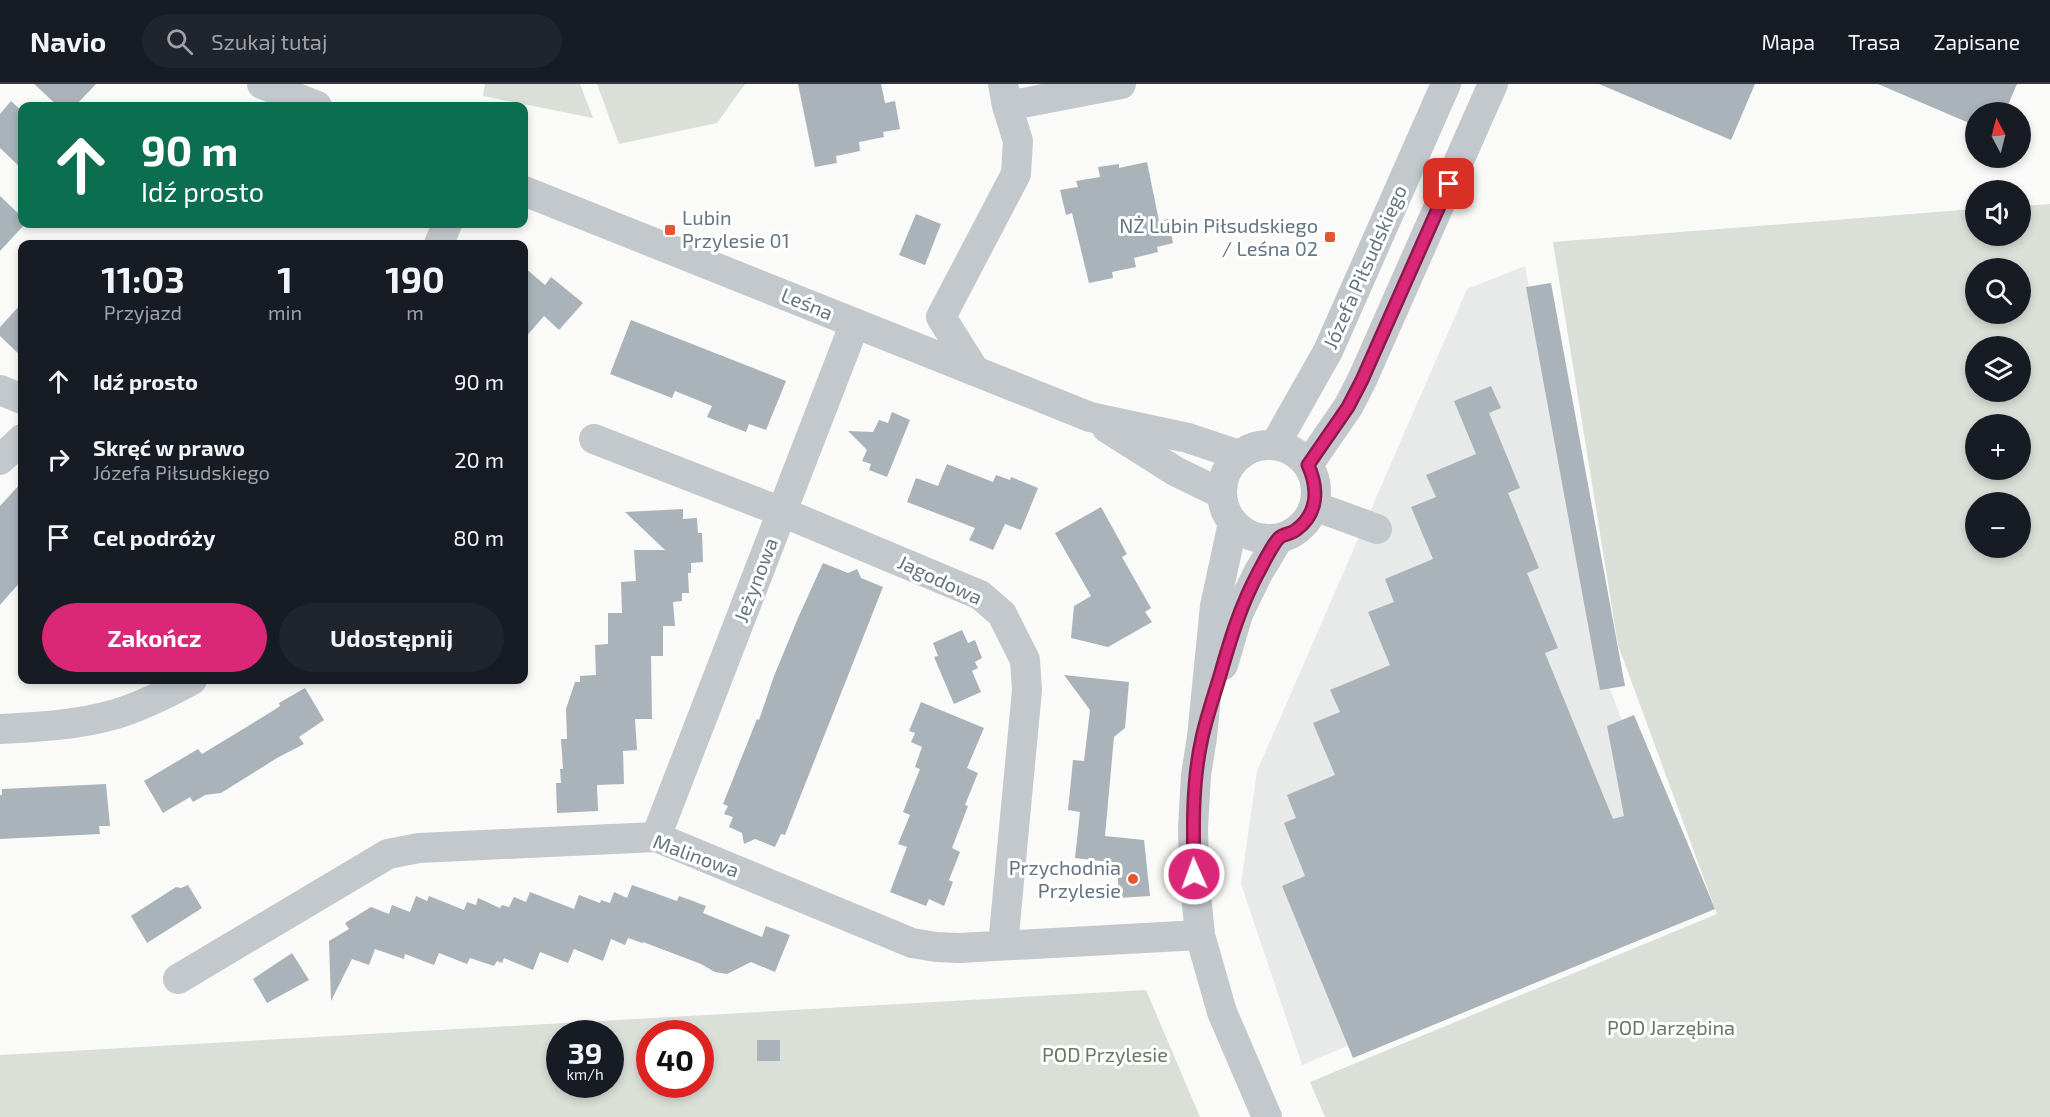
<!DOCTYPE html>
<html lang="pl">
<head>
<meta charset="utf-8">
<style>
	:root { --surface:#171b24; --page:#20242c; --text:#f1f3f6; --muted:#9ea1a6; --line:#363941; --accent:#db2777 }
	body { margin:0; font-family:"Exo 2",sans-serif; background:var(--page); color:var(--text); height:100vh; display:flex; flex-direction:column; font-size:22px; white-space:nowrap }
	* { box-sizing:border-box; margin:0 }
	p { font-size:20px; color:var(--muted) }
	.icon { flex:none; width:33px; height:33px; fill:none; stroke:currentColor; stroke-width:2; stroke-linecap:round; stroke-linejoin:round }
	.map { position:relative; flex:1; overflow:hidden }
	.sheet { position:absolute; left:18px; top:156px; width:510px; height:444px; display:flex; flex-direction:column; background:var(--surface); border-radius:12px; box-shadow:0 3px 9px #0003 }
	.sheet>* { flex:none }
	.hud { position:absolute; left:18px; top:18px; width:510px; height:126px; border-radius:12px; box-shadow:0 3px 9px #0003; background:#0b6e4f; color:#fff; overflow:hidden }
	.needle { width:39px; rotate:353deg }
	.buttons { position:absolute; left:1965px; top:18px; display:grid; gap:12px }
	.buttons a { display:grid; place-items:center; width:66px; height:66px; border-radius:50%; background:var(--surface); box-shadow:0 3px 9px #0003; font-size:30px }
	.speed { position:absolute; left:546px; top:936px; display:flex; gap:12px; font-size:30px; font-weight:700; text-align:center }
	.speed>* { display:grid; place-content:center; width:78px; height:78px; border-radius:50%; background:var(--surface); box-shadow:0 3px 9px #0003; line-height:1 }
	.speed small { font-size:15px; font-weight:400 }
	.speed .limit { border:9px solid #d22; background:#fff; color:#111 }
	.pin { position:absolute; display:grid; place-items:center; width:51px; height:51px; color:#fff; margin:-26px; border-radius:12px; box-shadow:0 3px 9px #0006 }
	.me { position:absolute; width:66px; margin:-33px; rotate:358deg; stroke-linejoin:round; filter:drop-shadow(0 0 4px #0008) }
	.turn { display:flex; align-items:center; gap:21px; height:126px; padding:0 24px; font-size:27px }
	.turn .icon { width:78px; height:78px; stroke-width:2.5 }
	.turn b { display:block; font-size:42px; line-height:51px }
	.eta { display:flex; justify-content:space-evenly; align-items:center; height:102px; text-align:center }
	.eta b { font-size:36px; font-weight:700; line-height:42px }
	.cta { display:flex; gap:12px; margin-top:auto; padding:12px 24px }
	.cta a { flex:1; height:69px; border-radius:36px; background:var(--accent); color:#fff; font-size:24px; font-weight:700; line-height:69px; text-align:center }
	.cta a+a { background:var(--page); color:var(--text) }
	ul { padding:0; list-style:none }
	li { display:flex; align-items:center; gap:18px; height:78px; padding:0 24px }
	li div { flex:1 }
	li b { display:block; font-size:22px }
	li em { font-style:normal }
	header { display:flex; align-items:center; gap:36px; box-sizing:border-box; height:84px; padding:0 30px; background:var(--surface); border-bottom:2px solid var(--line) }
	header strong { font-size:28px }
	nav { display:flex; gap:33px; margin-inline-start:auto; font-size:21px }
	.search { width:420px; height:54px; background:var(--page); display:flex; align-items:center; gap:15px; box-sizing:border-box; padding:0 21px; border-radius:33px; color:var(--muted); font-size:22px }
	.map>svg:first-child { display:block }
	.built { fill:#e8e9e9 }
	.green { fill:#dadfd7; fill-rule:evenodd }
	.building { fill:#aab3b9 }
	.lines { fill:none; stroke-linecap:round; stroke-linejoin:round }
	.minor { stroke:#c3c8cc; stroke-width:30 }
	.route-casing { stroke:#8e194d; stroke-width:15 }
	.route { stroke:#db2777; stroke-width:10 }
	.poi-dot { fill:#e4572e; stroke:#fff; stroke-width:2 }
	.labels { text-anchor:middle; stroke-width:6; stroke-linejoin:round; paint-order:stroke }
	.poi-label { font-size:20px; fill:#657683; stroke:#fff; text-anchor:end }
	.street-label { font-size:20px; fill:#657683; stroke:#fff }
	.park-label { font-size:20px; fill:#687a64; stroke:#fff }
</style>
</head>
<body>
<header>
<strong>Navio</strong>
<div class="search"><svg class="icon" aria-label="search" viewBox="0 0 24 24"><circle cx="10" cy="10" r="6"/><path d="M15 15l6 6"/></svg>Szukaj tutaj</div>
<nav><a>Mapa</a><a>Trasa</a><a>Zapisane</a></nav>
</header>
<div class="map">
<svg width="2050" height="1033" viewBox="0 0 2050 1033">
	<rect width="100%" height="100%" fill="#fafaf8"/>
	<!-- built -->
	<path class="built" d="M1525 182 1593 561 1692 818 1302 981 1241 800 1257 687 1467 205Z"/>
	<!-- green -->
	<path class="green" d="M485 0H580L593 34 483 12Z
		M597 0H745L717 39 619 60Z
		M2050 120V1033H1325L1310 998 1717 830 1618 561 1553 158 1975 125 1976 152H2020L2021 122ZM1976 184H2020V230H1976ZM1976 262H2020V308H1976ZM1976 340H2020V386H1976ZM1976 418H2020V464H1976Z
		M1146 906 1200 1033H0V971ZM560 950H610V1000H560ZM650 950H700V1000H650Z"/>
	<!-- building -->
	<path class="building" d="M34 0H96L75 22H58Z
		M798 0H881L885 19 895 17 900 45 883 48 884 53 859 58 860 67 836 72 837 79 815 83Z
		M1599 0H1755L1731 56Z
		M1878 0H2017L2005 28H1976V42Z
		M11 17 22 27V85L0 64V30Z
		M1147 78 1159 137 1168 135 1173 159 1157 163 1158 168 1134 174 1136 183 1112 188 1113 194 1089 199 1072 129 1066 131 1060 106 1078 103 1076 97 1100 93 1098 83 1119 80V84Z
		M0 112 22 133V140H25L0 167Z
		M916 130 941 140 925 181 899 171Z
		M524 183 545 201 551 193 583 219 559 246 544 232 524 255Z
		M1551 199 1625 602 1600 606 1526 203Z
		M22 219V273L0 252V243Z
		M631 236 786 297 766 346 749 340 746 348 707 333 712 322 675 307 672 314 610 290Z
		M1491 302 1501 324 1489 329 1520 404 1508 409 1539 484 1527 489 1558 564 1545 569 1613 735 1624 732 1607 642 1634 631 1715 825 1353 974 1282 802 1305 792 1284 739 1296 734 1287 711 1335 691 1313 639 1340 628 1330 606 1390 581 1368 528 1394 518 1385 495 1433 475 1411 423 1436 413 1426 391 1476 370 1454 317Z
		M892 328 910 336 887 393 869 386 871 380 862 377 867 366 848 347 873 348 879 336 888 339Z
		M947 380 993 398 996 391 1010 396 1011 393 1038 404 1021 446 1005 440 993 466 969 456 975 444 907 418 916 394 938 402Z
		M22 398V496L0 521V422Z
		M1101 423 1127 470 1122 473 1151 524 1145 528 1152 538 1108 563 1071 554 1074 522 1091 512 1055 449Z
		M683 425V435L697 434 698 449H702L703 478 691 479V489H688L689 509H682V517L673 518 675 542H663V572H651L652 635H635L637 666 623 667 624 700 597 701 598 727 557 729 556 699H561L560 685H563L561 655H567L566 625 575 598H580V592L596 591 595 561 608 560V529H622L621 498 636 497 634 466H665L625 428Z
		M823 479 848 489 857 485 861 494 883 503 785 751 781 750 775 763 755 755 744 760 742 749 729 743 733 733 724 730 728 722 723 720 757 635 759 636 774 592 798 534Z
		M962 546 968 559 975 556 982 574 975 578 978 584 972 587 981 608 954 620 934 573 938 572 933 559Z
		M1064 591 1129 598 1125 644 1114 653 1105 752 1144 756 1150 812 1119 814 1117 779 1075 774 1080 728 1068 726 1073 676 1084 677 1090 626Z
		M305 604 324 636 299 653 304 660 277 674 221 709 205 711 193 718 190 713 163 729 144 697 198 665 202 670 271 628 280 622 279 619Z
		M921 618 984 644 967 684 978 689 965 721 968 722 952 764 960 768 949 796 953 798 944 822 929 815 926 822 890 808 907 763 898 760 910 731 903 728 920 685 915 683 922 663 911 658 915 649 909 647Z
		M106 700 110 742H99L100 750 0 755V711H2V705Z
		M188 801 202 824 147 859 131 832 176 803 181 804Z
		M632 801 677 817 679 812 693 817 706 822 703 829 762 853 766 842 790 851 775 888 751 878 727 890 715 888 701 880 643 858 642 859 628 854 625 861 611 855 603 877 574 865 568 879 540 868 533 886 504 874 502 879 497 877 494 882 470 874 467 880 439 869 434 881 405 870 404 875 375 865 369 881 352 875 331 917 329 857 349 845 345 839 371 823 389 830 392 821 410 828 416 812 427 817 429 812 464 826 467 818 476 821 478 814 500 824 502 821 509 823 514 813 526 818 530 808 574 825 579 811 600 819 601 816 610 819 614 808 627 814Z
		M292 869 309 896 267 919 253 895Z
		M757 956H780V977H757Z"/>
	<g class="lines">
		<!-- minor -->
		<path class="minor" d="M262 0 317 22
			M1003 0 1007 22 1121 0
			M524 107 1090 333 1188 354 1239 371
			M439 160 447 140
			M975 287 941 233 1016 90 1018 57 1007 22
			M0 306 22 315
			M1107 344 1175 387 1222 410
			M594 355 782 428 980 511 1002 530 1025 576 1027 606 1003 861
			M1275 361 1328 267 1446 0
			M1222 408a47 47 0 1 1 94 0a47 47 0 1 1-94 0Z
			M0 376 22 355
			M1308 381 1348 323 1362 296 1493 0
			M1314 422 1377 445
			M1233 439 1215 522 1202 653 1196 691 1193 744 1194 790 1200 851 1222 928 1267 1033
			M1223 581 1238 530 1258 489 1279 454
			M0 645C39 643 78 641 116 630 143 622 168 609 192 596
			M656 753 855 239
			M178 895 388 770 419 764 656 753 912 859 936 863 959 864 1200 851"/>
	</g>
	<g class="lines">
		<defs>
			<path id="route" d="M1194 790C1193 745 1192 698 1202 654 1207 631 1215 609 1221 588 1231 553 1241 521 1258 489 1263 480 1272 461 1279 454 1283 450 1291 450 1296 446 1318 430 1319 405 1308 381L1348 323 1362 296 1449 100"/>
		</defs>
		<!-- route casing -->
		<use href="#route" class="route-casing"/>
		<!-- route -->
		<use href="#route" class="route"/>
	</g>
	<!-- markers -->
	<g class="poi-dot">
		<rect x="664" y="140" width="12" height="12" rx="3"/>
		<rect x="1324" y="147" width="12" height="12" rx="3"/>
		<circle cx="1133" cy="795" r="6"/>
	</g>
	<g class="labels">
		<!-- poi labels -->
		<g class="poi-label">
			<text x="682" y="141" text-anchor="start">Lubin<tspan x="682" dy="23">Przylesie 01</tspan></text>
			<text x="1318" y="149">NŻ Lubin Piłsudskiego<tspan x="1318" dy="23">/ Leśna 02</tspan></text>
			<text x="1121" y="791">Przychodnia<tspan x="1121" dy="23">Przylesie</tspan></text>
		</g>
		<!-- street labels -->
		<g class="street-label">
			<text transform="translate(1365 183) rotate(-66)" y="7">Józefa Piłsudskiego</text>
			<text transform="translate(807 220) rotate(22)" y="7">Leśna</text>
			<text transform="translate(756 496) rotate(-69)" y="7">Jeżynowa</text>
			<text transform="translate(940 496) rotate(25)" y="7">Jagodowa</text>
			<text transform="translate(696 772) rotate(20)" y="7">Malinowa</text>
		</g>
		<!-- park labels -->
		<g class="park-label">
			<text x="1671" y="951">POD Jarzębina</text>
			<text x="1105" y="978">POD Przylesie</text>
		</g>
	</g>
</svg>
<div class="buttons">
<a><svg class="needle" viewBox="-14 -14 28 28"><path d="M0-13l5 13h-10z" fill="#e53935"/><path d="M0 13l5-13h-10z" fill="#9ea1a6"/></svg></a>
<a><svg class="icon" aria-label="sound" viewBox="0 0 24 24"><path d="M4 9h4l5-4v14l-5-4H4zM17 9q2 3 0 6"/></svg></a>
<a><svg class="icon" aria-label="search" viewBox="0 0 24 24"><circle cx="10" cy="10" r="6"/><path d="M15 15l6 6"/></svg></a>
<a><svg class="icon" aria-label="layers" viewBox="0 0 24 24"><path d="M12 4l9 5-9 5-9-5zM3 14l9 5 9-5"/></svg></a>
<a>+</a>
<a>−</a>
</div>
<div class="speed"><div>39<small>km/h</small></div><div class="limit">40</div></div>
<div class="pin" style="left:1449px;top:100px;background:#d93025"><svg class="icon" aria-label="arrive" viewBox="0 0 24 24"><path d="M6 21V4h12l-3 4 3 4H6"/></svg></div>
<svg class="me" style="left:1194px;top:790px" viewBox="-20 -20 40 40"><circle r="17" fill="#db2777" stroke="#fff" stroke-width="3"/><path d="M0-11L8 9 0 5-8 9z" fill="#fff"/></svg>
<div class="hud">
<div class="turn"><svg class="icon" aria-label="ahead" viewBox="0 0 24 24"><path d="M12 20V5M6 11l6-6 6 6"/></svg><div><b>90 m</b>Idź prosto</div></div>
</div>
<section class="sheet">
<div class="eta">
<div><b>11:03</b><p>Przyjazd</p></div>
<div><b>1</b><p>min</p></div>
<div><b>190</b><p>m</p></div>
</div>
<ul>
<li><svg class="icon" aria-label="ahead" viewBox="0 0 24 24"><path d="M12 20V5M6 11l6-6 6 6"/></svg><div><b>Idź prosto</b></div><em>90 m</em></li>
<li><svg class="icon" aria-label="right" viewBox="0 0 24 24"><path d="M7 20v-9h11M14 6l5 5-5 5"/></svg><div><b>Skręć w prawo</b><p>Józefa Piłsudskiego</p></div><em>20 m</em></li>
<li><svg class="icon" aria-label="arrive" viewBox="0 0 24 24"><path d="M6 21V4h12l-3 4 3 4H6"/></svg><div><b>Cel podróży</b></div><em>80 m</em></li>
</ul>
<div class="cta"><a>Zakończ</a><a>Udostępnij</a></div>
</section>
</div>
</body>
</html>
